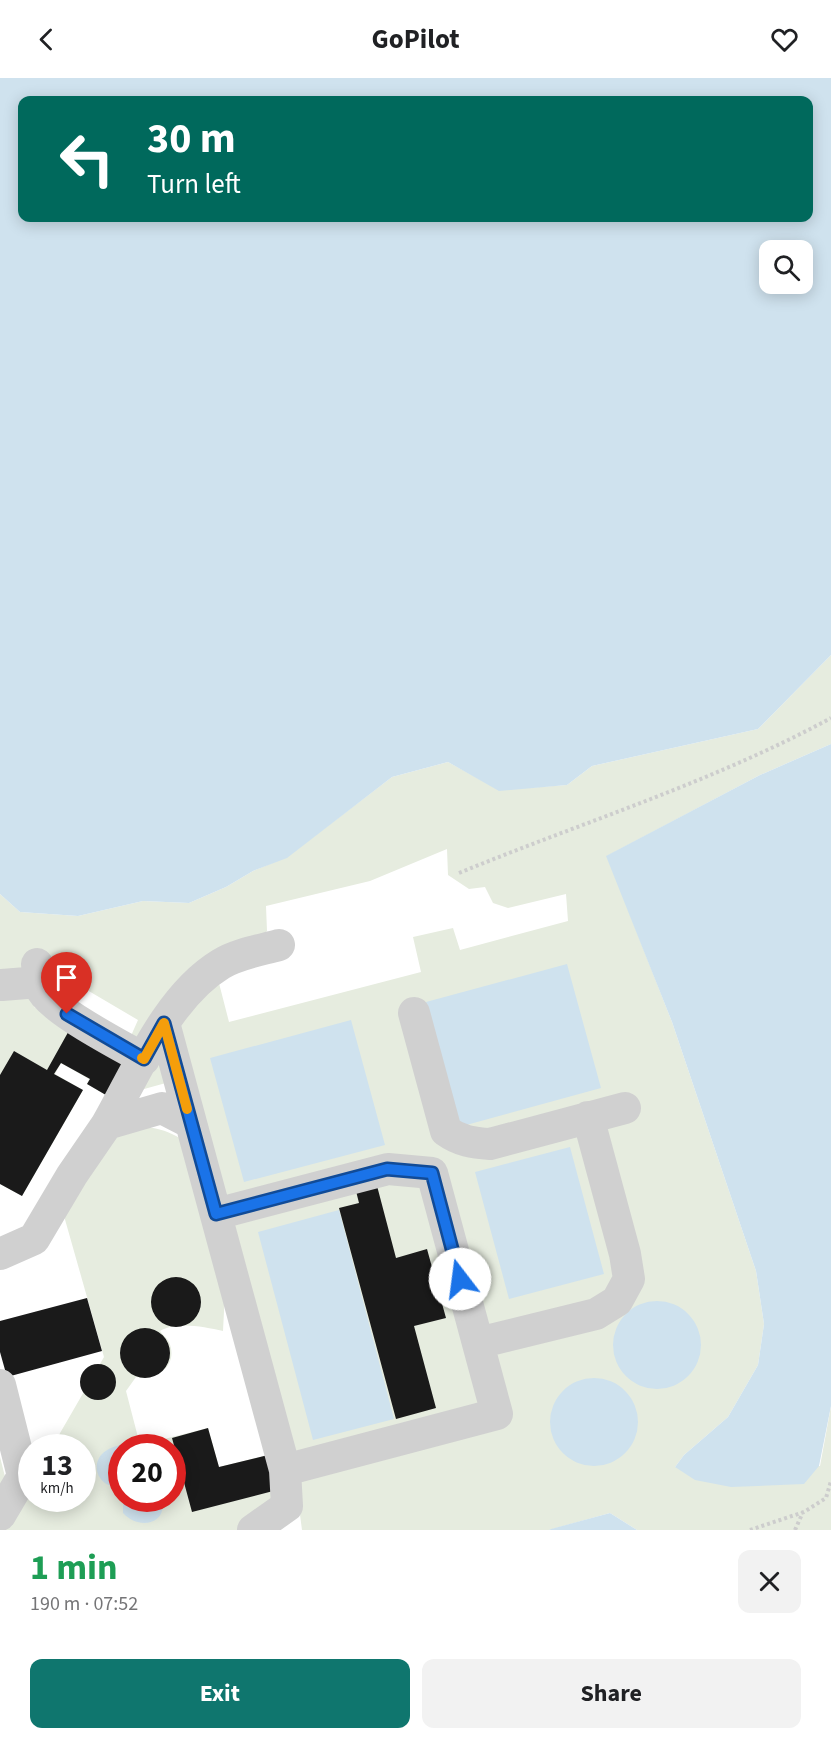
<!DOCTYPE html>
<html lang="en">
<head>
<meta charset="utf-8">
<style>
	:root { --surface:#fff; --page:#f2f2f2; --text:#202124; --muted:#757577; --accent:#0f766e }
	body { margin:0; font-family:"Source Sans 3",sans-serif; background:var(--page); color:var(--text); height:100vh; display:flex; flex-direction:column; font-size:22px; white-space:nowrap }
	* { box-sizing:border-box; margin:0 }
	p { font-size:20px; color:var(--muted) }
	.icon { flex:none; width:33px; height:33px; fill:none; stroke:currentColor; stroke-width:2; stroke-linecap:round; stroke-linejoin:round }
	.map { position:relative; height:1452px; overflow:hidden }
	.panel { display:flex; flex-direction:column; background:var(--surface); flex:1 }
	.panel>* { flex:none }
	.guide { position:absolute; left:18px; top:18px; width:795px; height:126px; border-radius:12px; box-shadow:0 3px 15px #0003; background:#00695c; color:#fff; overflow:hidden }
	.buttons { position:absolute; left:759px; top:162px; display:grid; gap:12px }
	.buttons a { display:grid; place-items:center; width:54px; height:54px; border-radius:12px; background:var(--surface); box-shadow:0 3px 15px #0003; font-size:30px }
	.speed { position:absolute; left:18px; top:1356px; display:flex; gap:12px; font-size:30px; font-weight:700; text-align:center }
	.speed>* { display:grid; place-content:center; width:78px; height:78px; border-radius:50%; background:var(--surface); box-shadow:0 3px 15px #0003; line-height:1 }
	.speed small { font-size:15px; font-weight:400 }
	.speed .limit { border:9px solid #d22; background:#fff; color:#111 }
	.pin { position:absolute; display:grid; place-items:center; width:51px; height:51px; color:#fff; margin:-62px -26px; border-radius:50% 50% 50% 0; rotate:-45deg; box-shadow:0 0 6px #0007 }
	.pin .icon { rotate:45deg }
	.me { position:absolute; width:66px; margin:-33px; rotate:345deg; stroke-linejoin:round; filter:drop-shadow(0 0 4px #0008) }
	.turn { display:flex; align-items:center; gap:21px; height:126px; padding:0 30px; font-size:27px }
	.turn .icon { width:78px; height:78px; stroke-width:2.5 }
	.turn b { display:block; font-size:42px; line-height:51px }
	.round { display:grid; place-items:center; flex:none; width:63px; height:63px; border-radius:12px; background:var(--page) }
	.summary { display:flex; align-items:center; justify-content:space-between; height:102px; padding:0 30px }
	h1 { font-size:36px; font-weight:700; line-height:45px; color:#1e9e55 }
	.cta { display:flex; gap:12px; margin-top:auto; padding:12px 30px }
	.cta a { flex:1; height:69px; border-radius:12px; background:var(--accent); color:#fff; font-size:24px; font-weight:700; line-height:69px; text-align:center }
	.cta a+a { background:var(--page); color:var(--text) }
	header { display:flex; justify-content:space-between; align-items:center; height:78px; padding:0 30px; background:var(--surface); font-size:27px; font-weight:700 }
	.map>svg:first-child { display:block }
	.green { fill:#e6ecdf; fill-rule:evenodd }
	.water { fill:#cfe2ee; fill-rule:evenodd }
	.building { fill:#1a1a1a }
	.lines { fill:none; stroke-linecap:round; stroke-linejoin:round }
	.path { stroke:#cdcdcd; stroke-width:4; stroke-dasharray:3 3; stroke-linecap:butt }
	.minor { stroke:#d0d0d0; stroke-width:32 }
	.route-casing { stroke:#114b97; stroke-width:15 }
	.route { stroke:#1a73e8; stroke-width:10 }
	.slow { stroke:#f59e0b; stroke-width:10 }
</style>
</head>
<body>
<header><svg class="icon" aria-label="back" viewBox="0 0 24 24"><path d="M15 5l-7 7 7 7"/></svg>GoPilot<svg class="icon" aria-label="heart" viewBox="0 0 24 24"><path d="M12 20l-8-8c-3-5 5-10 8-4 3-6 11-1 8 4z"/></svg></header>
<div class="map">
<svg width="831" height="1452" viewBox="0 0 831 1452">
	<rect width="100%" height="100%" fill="#fff"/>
	<!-- green -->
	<path class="green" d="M831 577V666L760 697 607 778 672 944 756 1193 764 1246 758 1287 728 1339 684 1377 675 1389 820 1388 831 1328V1452H637L610 1435 549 1452H302L299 1429 245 1452H0V1379L14 1434 31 1405 32 1420H82V1370L52 1369 104 1279 64 1138 119 1048C147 1048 160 1048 185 1063L173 1003 137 1013 130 960 138 942 65 899 59 910 47 907 34 929 71 949 111 1020 87 1006 89 1001 61 985 55 996 83 1012 22 1118 0 1106V816L20 834 78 838 143 823 189 825 226 809 253 793 287 779 392 699 448 684 499 712 567 707 592 688 758 651ZM447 771 448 797 469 811 485 809 493 825 508 830 566 816 568 843 460 872 453 850 413 859 421 894 229 944 212 878 249 868 267 853 266 828 370 803ZM225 1214 268 1377 219 1389 208 1350 140 1367 126 1313 136 1299C157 1303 179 1287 169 1264 167 1260 162 1256 160 1253 177 1243 204 1249 223 1253ZM122 1370H172V1420H122Z"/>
	<!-- water -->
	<path class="water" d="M0 0H831V577L758 651 592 688 567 707 499 713 448 684 392 699 287 780 253 793 226 809 189 825 143 823 78 838 20 834 0 816ZM22 22H808V140H22ZM770 172H802V206H770Z
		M831 666V1328L819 1388 804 1406 731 1409 695 1402 675 1389 684 1377 728 1339 758 1287 764 1246 756 1193 672 944 606 778 760 697Z
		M567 886 601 1010 459 1049 426 924Z
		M351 942 385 1067 244 1104 210 980Z
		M570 1069 604 1196 509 1221 475 1094Z
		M339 1132 394 1341 313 1362 258 1154Z
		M613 1267a44 44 0 1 1 88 0a44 44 0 1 1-88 0Z
		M550 1344a44 44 0 1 1 88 0a44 44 0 1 1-88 0Z
		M121 1367 127 1369 122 1370 121 1408C96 1414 82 1374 121 1367Z
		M123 1421H162C168 1447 138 1452 123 1435Z
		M610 1435 637 1452H549L551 1451Z"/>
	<!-- building -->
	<path class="building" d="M71 949 128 990 111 1020 87 1006 90 1001 61 985 54 996 83 1012 22 1118 0 1106V997L14 973 47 992Z
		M376 1104 396 1180 427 1171 446 1240 414 1248 436 1330 396 1341 339 1130 359 1125 355 1109Z
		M151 1224a25 25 0 1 1 50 0a25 25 0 1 1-50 0Z
		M87 1220 102 1273 7 1299 0 1274V1243Z
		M120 1275a25 25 0 1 1 50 0a25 25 0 1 1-50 0Z
		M80 1304a18 18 0 1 1 36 0a18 18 0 1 1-36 0Z
		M208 1350 219 1389 268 1377 277 1412 192 1434 172 1360Z"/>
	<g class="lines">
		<!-- path -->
		<path class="path" d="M459 795C583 744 713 704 831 640
			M750 1452 804 1434 826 1420 831 1403
			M795 1452 803 1434"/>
		<!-- minor -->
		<path class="minor" d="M37 886C38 893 37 903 40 909 48 931 122 968 144 981
			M2 907 39 904
			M414 935 446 1053C460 1063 473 1065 490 1066L625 1030
			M164 945 191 1045
			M107 1046C137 993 168 918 221 886 237 876 261 872 279 867
			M216 1136 388 1091 432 1095 497 1336 285 1392
			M0 1176 34 1161 72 1097 107 1046 162 1030 191 1045 285 1392 287 1428 253 1452
			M478 1265 596 1236 617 1223 629 1201 625 1176 588 1039
			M0 1307 23 1398 0 1437"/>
	</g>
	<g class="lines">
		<defs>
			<path id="route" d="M67 936 144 981 164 945 216 1136 387 1091 432 1095 460 1201"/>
		</defs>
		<!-- route casing -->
		<use href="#route" class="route-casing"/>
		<!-- route -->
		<use href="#route" class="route"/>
		<!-- slow -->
		<path class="slow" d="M142 980 144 981 164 945 187 1031"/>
	</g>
</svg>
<div class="buttons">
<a><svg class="icon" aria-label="search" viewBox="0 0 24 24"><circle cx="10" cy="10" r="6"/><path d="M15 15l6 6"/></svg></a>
</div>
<div class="speed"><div>13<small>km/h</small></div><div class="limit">20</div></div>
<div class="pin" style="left:67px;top:936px;background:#d93025"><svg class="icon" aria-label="arrive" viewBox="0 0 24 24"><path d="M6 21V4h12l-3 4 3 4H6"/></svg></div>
<svg class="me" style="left:460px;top:1201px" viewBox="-20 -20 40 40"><circle r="19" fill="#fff"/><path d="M0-13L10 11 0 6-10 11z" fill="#1a73e8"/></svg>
<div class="guide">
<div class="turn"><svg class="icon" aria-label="left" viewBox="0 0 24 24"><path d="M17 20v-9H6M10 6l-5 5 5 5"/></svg><div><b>30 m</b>Turn left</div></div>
</div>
</div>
<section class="panel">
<div class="summary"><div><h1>1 min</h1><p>190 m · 07:52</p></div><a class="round"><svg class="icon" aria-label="close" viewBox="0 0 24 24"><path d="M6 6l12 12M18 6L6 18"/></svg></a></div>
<div class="cta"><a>Exit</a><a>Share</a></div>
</section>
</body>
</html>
